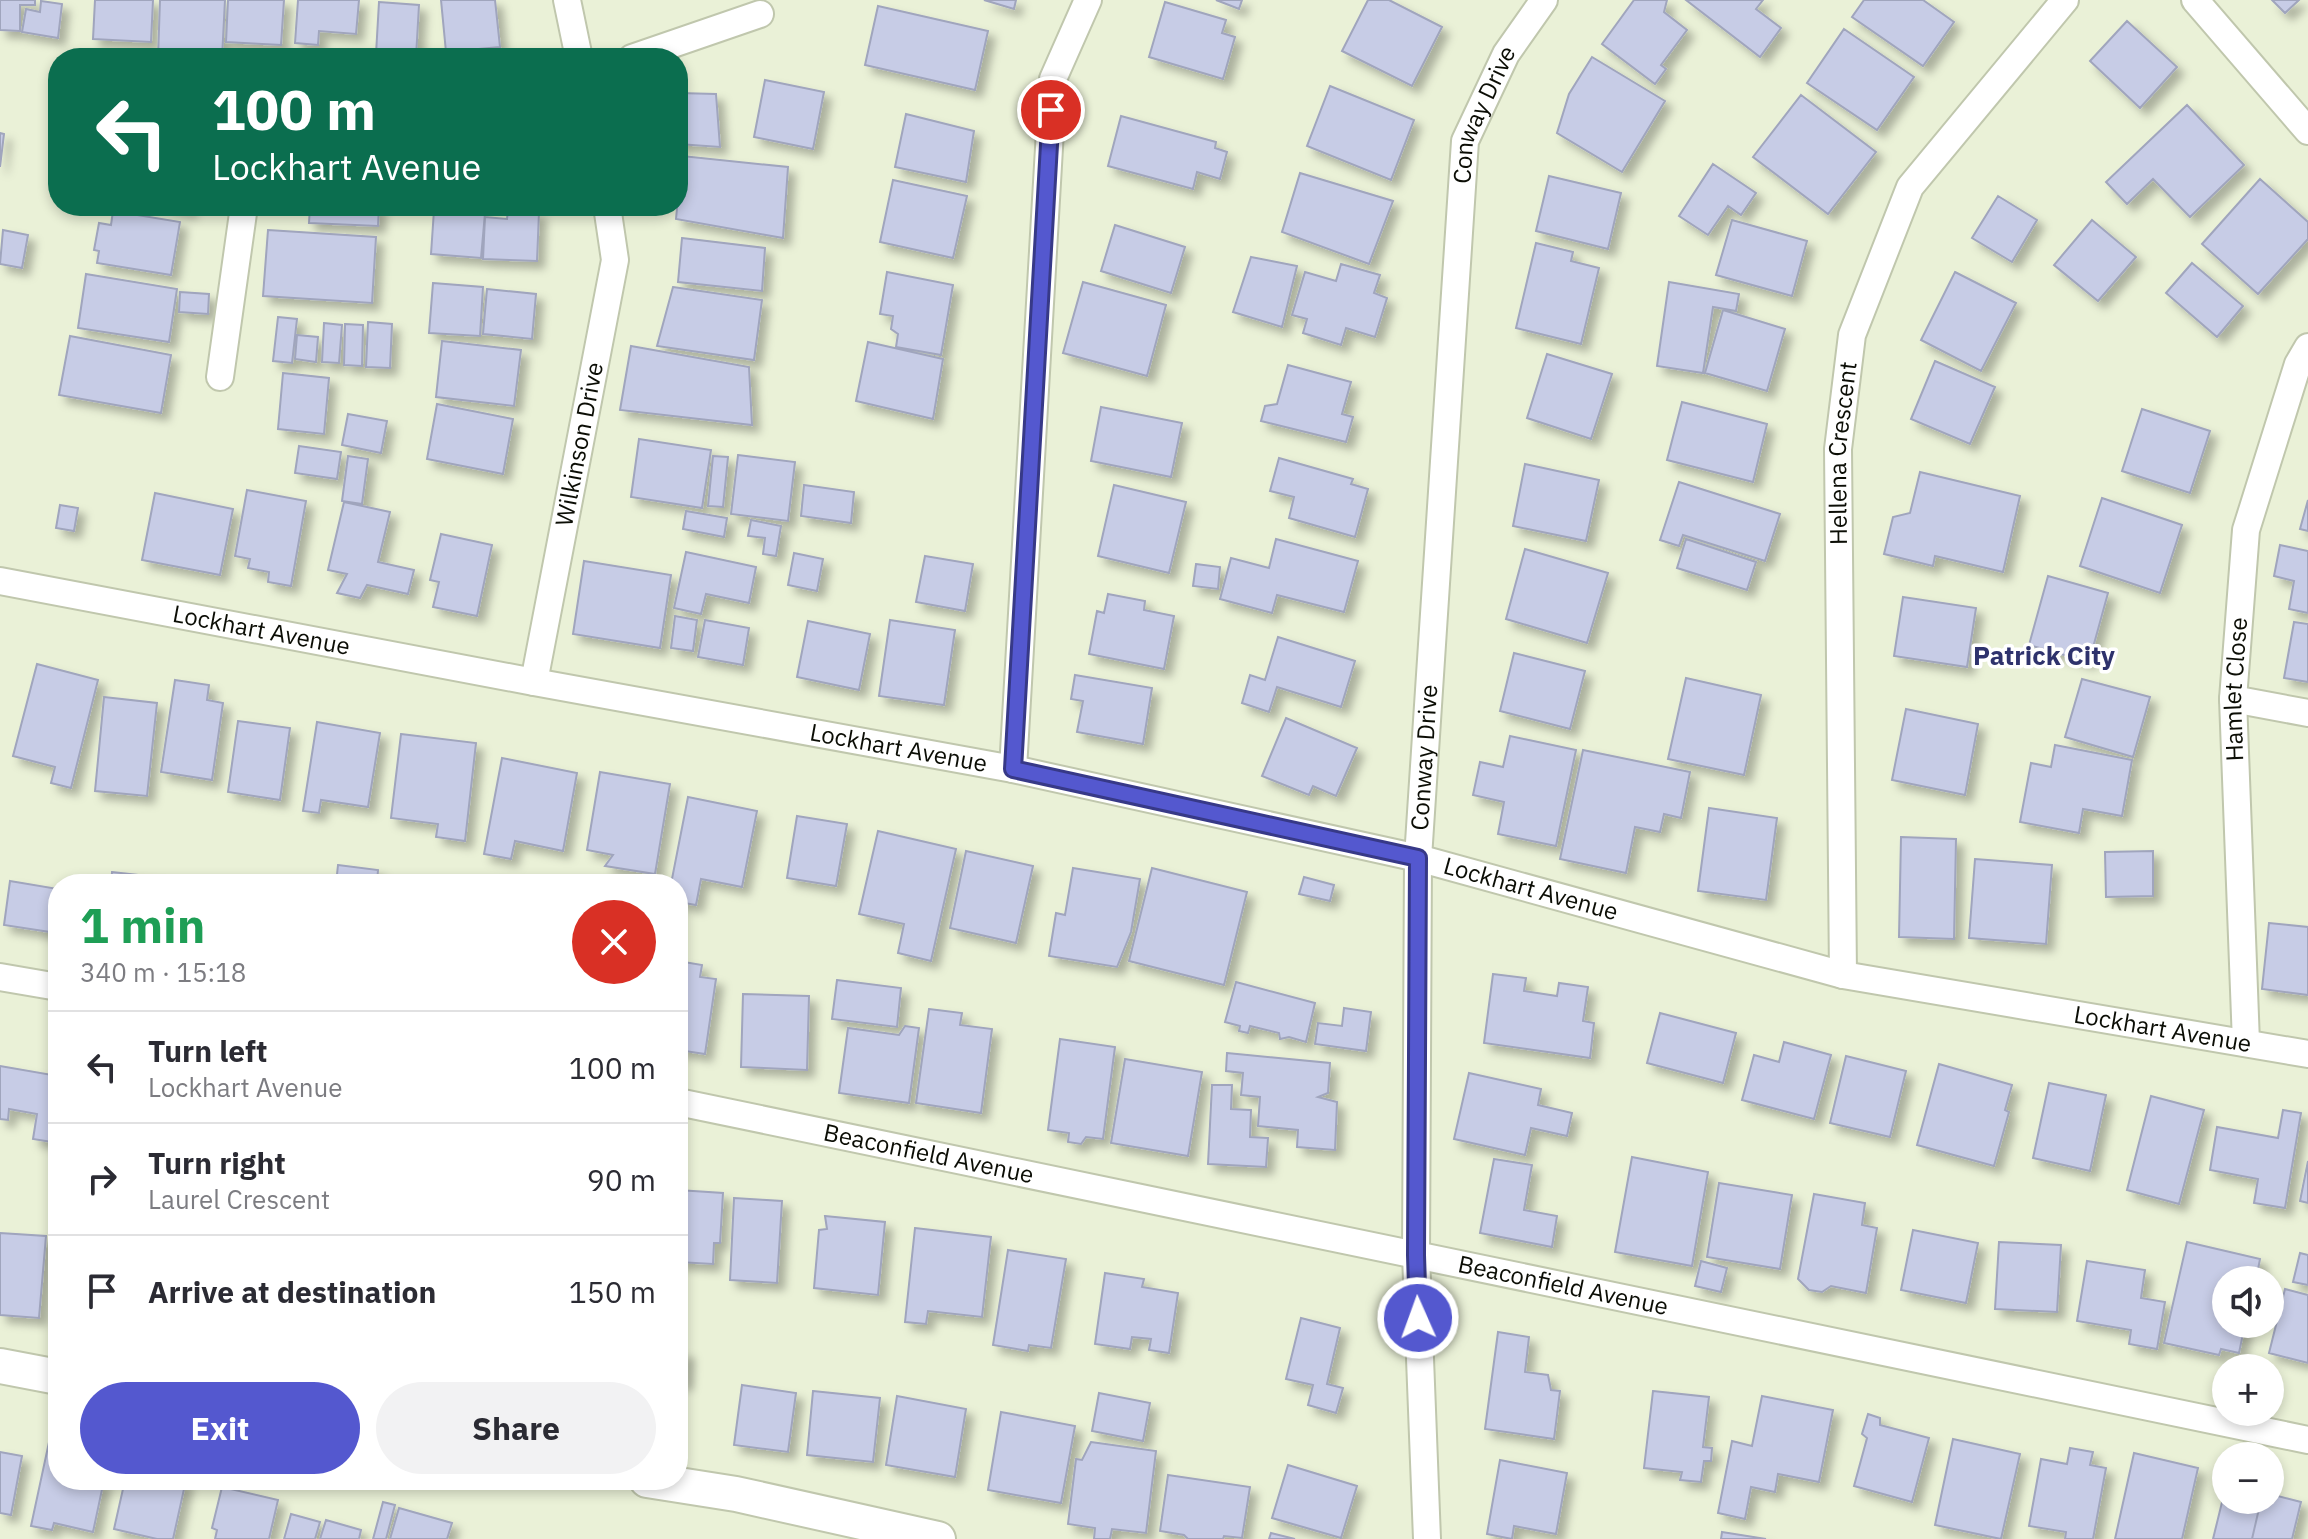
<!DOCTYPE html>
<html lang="en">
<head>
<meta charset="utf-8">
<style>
	:root { --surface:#fff; --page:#f2f2f3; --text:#2b2b33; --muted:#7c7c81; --line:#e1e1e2; --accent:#5458cf }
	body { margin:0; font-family:"IBM Plex Sans",sans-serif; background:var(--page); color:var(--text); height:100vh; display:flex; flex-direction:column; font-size:30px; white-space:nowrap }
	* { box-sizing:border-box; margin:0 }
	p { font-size:26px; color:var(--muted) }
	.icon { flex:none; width:44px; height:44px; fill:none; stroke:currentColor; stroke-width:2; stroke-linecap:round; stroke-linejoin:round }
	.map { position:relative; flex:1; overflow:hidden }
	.panel { position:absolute; left:48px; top:874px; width:640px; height:616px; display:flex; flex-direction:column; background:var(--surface); border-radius:32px; box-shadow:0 4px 12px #0003 }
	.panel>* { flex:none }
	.hud { position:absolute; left:48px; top:48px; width:640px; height:168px; border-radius:32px; box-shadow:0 4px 12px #0003; background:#0b6e4f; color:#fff; overflow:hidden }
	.fabs { position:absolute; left:2212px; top:1266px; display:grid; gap:16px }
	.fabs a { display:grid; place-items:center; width:72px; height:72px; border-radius:50%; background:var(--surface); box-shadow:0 4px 12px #0003; font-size:40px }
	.pin { position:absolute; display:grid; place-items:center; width:68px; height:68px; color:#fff; margin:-34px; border:4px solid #fff; border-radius:50%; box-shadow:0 2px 8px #0007 }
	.me { position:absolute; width:88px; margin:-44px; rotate:358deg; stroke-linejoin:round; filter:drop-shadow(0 0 6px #0008) }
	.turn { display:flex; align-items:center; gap:28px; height:168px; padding:0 32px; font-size:36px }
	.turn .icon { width:104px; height:104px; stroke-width:2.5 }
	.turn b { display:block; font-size:56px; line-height:68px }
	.round { display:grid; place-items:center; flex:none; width:84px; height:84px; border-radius:42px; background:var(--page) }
	.overview { display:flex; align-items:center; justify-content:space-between; height:136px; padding:0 32px }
	h1 { font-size:48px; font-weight:800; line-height:60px; color:#1e9e55 }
	.action { display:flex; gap:16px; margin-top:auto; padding:16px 32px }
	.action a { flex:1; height:92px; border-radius:48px; background:var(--accent); color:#fff; font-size:32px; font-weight:800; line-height:92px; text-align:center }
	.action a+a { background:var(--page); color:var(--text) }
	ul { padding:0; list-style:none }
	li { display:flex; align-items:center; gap:24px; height:112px; padding:0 32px; border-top:2px solid var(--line) }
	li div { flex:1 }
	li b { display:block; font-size:30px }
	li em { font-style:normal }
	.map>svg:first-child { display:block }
	.building { fill:#c7cce6; stroke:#a0a5bd; stroke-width:2; filter:url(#shadow) }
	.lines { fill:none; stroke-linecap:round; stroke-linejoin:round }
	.minor-casing { stroke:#c0c7ad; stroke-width:30 }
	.tertiary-casing { stroke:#c0c7ad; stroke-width:38 }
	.minor { stroke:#fff; stroke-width:26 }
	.tertiary { stroke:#fff; stroke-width:34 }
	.route-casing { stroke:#373987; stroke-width:20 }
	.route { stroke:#5458cf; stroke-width:14 }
	.labels { text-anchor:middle; stroke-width:7; stroke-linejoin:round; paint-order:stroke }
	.street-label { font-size:24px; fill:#0b0d05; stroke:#fff }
	.neighbourhood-label { font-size:26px; font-weight:bold; fill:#2e326c; stroke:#fff }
</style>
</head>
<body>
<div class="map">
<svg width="2308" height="1539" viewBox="0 0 2308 1539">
	<defs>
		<filter id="shadow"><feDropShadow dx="7" dy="7" stdDeviation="4" flood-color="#0004"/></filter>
	</defs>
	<rect width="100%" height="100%" fill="#eaf1d7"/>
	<!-- building -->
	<path class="building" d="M0 0H35V5H20V31L0 30Z
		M95 0H153L151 42 93 39Z
		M160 0H225L222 58H158Z
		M228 0H284L281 45 226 42Z
		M298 0H359L356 34 319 31 318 45 295 43Z
		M441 0H495L500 47 446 52Z
		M984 0H1016L1014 9Z
		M1216 0H1242L1239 9Z
		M1368 0H1389L1442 27 1412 86 1342 51Z
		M1634 0H1667L1664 12 1687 30 1661 65 1666 69 1655 84 1602 44Z
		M1686 0H1763L1756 9 1781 28 1760 57Z
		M1864 0H1923L1954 22 1923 66 1852 17Z
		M2272 0H2299L2285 13Z
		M41 1 62 4 58 38 22 32 26 9 40 12Z
		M379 2 419 5 416 57 376 54Z
		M1165 2 1226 20 1222 33 1235 37 1223 79 1149 57Z
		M878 6 988 31 975 90 865 65Z
		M2127 21 2177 67 2140 108 2090 61Z
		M1844 29 1914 77 1877 130 1807 83Z
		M1592 57 1665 101 1622 172 1557 133 1569 94Z
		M765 80 824 92 813 149 754 137Z
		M1330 86 1414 120 1391 180 1307 146Z
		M678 93 716 94 720 147 678 144Z
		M1801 95 1876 152 1828 214 1753 157Z
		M2187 105 2244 165 2190 217 2153 179 2127 204 2106 182Z
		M906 114 974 131 966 182 895 167Z
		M1121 116 1216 142 1215 148 1227 152 1220 179 1197 172 1193 189 1108 166Z
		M0 133 4 134 0 167Z
		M682 156 788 167 783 238 676 219Z
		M1713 164 1756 193 1741 215 1728 206 1708 235 1679 216Z
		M1300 173 1393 201 1369 264 1282 232Z
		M1549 176 1621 193 1608 249 1536 231Z
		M2260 179 2308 222V239L2258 294 2202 244Z
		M893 180 967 196 953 258 880 242Z
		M1998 196 2037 220 2012 262 1972 238Z
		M163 206H190L189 211Z
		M310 206H379L378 226 309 223Z
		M434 210 485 213 481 258 431 254Z
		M508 210 539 212 537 261 483 259 485 217 507 219Z
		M113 211 180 222 171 275 97 263 99 251 94 250 99 223 111 225Z
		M1732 220 1807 241 1792 296 1716 275Z
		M2092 220 2136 257 2098 301 2054 265Z
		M1115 225 1185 247 1171 293 1101 271Z
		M3 230 28 235 22 268 0 264Z
		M268 230 376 237 372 303 263 296Z
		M682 238 765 248 762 291 678 282Z
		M1536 243 1573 252 1571 261 1599 268 1581 344 1516 328Z
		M1251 257 1297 266 1282 327 1233 312Z
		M2192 263 2243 306 2217 337 2166 293Z
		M1341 264 1380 275 1374 293 1387 298 1375 337 1346 328 1341 345 1303 333 1307 319 1292 315 1305 272 1336 281Z
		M887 272 953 285 941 355 896 347 898 334 891 329 893 316 880 314Z
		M1955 272 2016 303 1981 371 1921 340Z
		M86 274 177 289 169 342 78 328Z
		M1083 282 1166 305 1147 376 1063 353Z
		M1669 282 1739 294 1736 311 1713 307 1703 373 1657 366Z
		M433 283 483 287 480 336 429 333Z
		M673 287 762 300 754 360 657 346Z
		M487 289 536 294 532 339 483 334Z
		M180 292 209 294 208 314 179 312Z
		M1723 310 1785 329 1767 391 1705 373Z
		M278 317 297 319 292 363 273 361Z
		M368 322 392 324 390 368 366 367Z
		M324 323 342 325 339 363 322 362Z
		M345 324 363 325 362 366 344 365Z
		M297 335 318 337 316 362 295 359Z
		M70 336 171 355 161 413 59 395Z
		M442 341 521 350 514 406 436 397Z
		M868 342 943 359 933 419 856 401Z
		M631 346 749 367 752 425 620 410Z
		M1547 354 1612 374 1591 439 1527 418Z
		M1935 361 1995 387 1970 444 1911 419Z
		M1288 365 1351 382 1342 414 1353 417 1346 442 1261 421 1265 406 1277 404Z
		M283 373 329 378 324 434 278 429Z
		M1682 402 1767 424 1753 482 1667 460Z
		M437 404 513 419 503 474 427 459Z
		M1101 407 1182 423 1171 477 1091 461Z
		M2142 409 2210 431 2190 493 2122 471Z
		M348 414 387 421 381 453 342 445Z
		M639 439 711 450 702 508 631 497Z
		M299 446 341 452 337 479 295 473Z
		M738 455 795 462 788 521 731 514Z
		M348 456 368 459 362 504 342 501Z
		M713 456 728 457 723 507 708 506Z
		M1279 458 1353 479 1351 484 1368 489 1355 537 1289 518 1294 497 1270 491Z
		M1525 464 1599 480 1586 541 1513 526Z
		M1920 472 2020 496 2003 572 1935 556 1933 566 1884 554 1893 517 1910 513Z
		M1679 482 1780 514 1765 561 1683 535 1679 546 1660 540Z
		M804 485 854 492 851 523 801 516Z
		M1114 485 1186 502 1169 573 1098 556Z
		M247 490 306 501 291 586 268 582 269 572 248 568 250 559 235 556Z
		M155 493 233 509 220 575 142 560Z
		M2102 498 2182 525 2160 593 2080 566Z
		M2308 500V531L2300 529Z
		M344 502 390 512 378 562 414 570 408 594 367 585 360 598 337 593 347 574 328 570Z
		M60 505 78 508 74 531 56 528Z
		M686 511 727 518 724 537 683 529Z
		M751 520 781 526 776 556 763 554 765 538 748 536Z
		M441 534 492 545 477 616 433 607 439 582 430 580Z
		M1276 539 1358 561 1344 612 1277 595 1272 613 1220 599 1231 558 1269 568Z
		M1686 539 1756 562 1747 590 1677 568Z
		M2280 545 2308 551V613L2289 609 2294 581 2274 576Z
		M1525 549 1608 573 1587 643 1506 619Z
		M686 552 756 567 749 603 706 594 701 614 674 608Z
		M794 553 823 559 817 591 788 585Z
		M925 556 973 564 965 611 916 602Z
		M584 561 671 575 660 648 573 634Z
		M1196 564 1220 567 1218 589 1193 586Z
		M2048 576 2108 593 2089 662 2029 645Z
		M1108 594 1145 601 1144 610 1174 616 1164 669 1089 654 1097 611 1104 613Z
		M1903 597 1976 608 1967 667 1894 656Z
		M675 616 697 620 693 651 671 648Z
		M705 620 749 628 743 665 698 657Z
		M890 620 955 630 944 705 879 696Z
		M808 621 870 634 859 690 797 677Z
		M2294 622 2308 624V682L2284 678Z
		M1278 637 1355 661 1341 707 1277 687 1269 712 1242 703 1250 675 1265 680Z
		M1514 653 1585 671 1570 729 1500 711Z
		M37 664 98 680 71 788 51 783 55 767 13 756Z
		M1075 675 1152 688 1143 744 1077 732 1083 701 1071 699Z
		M1686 678 1761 695 1744 775 1668 759Z
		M2082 679 2150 697 2133 757 2065 737Z
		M175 680 209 685 207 700 223 703 212 780 161 772Z
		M104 697 157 703 147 796 95 791Z
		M1906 709 1978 724 1965 795 1892 780Z
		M1286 718 1357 748 1336 796 1313 786 1309 795 1262 776Z
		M238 721 290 728 280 800 228 792Z
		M317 722 380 733 368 807 321 800 319 813 303 811Z
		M401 734 476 743 465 841 436 837 438 824 391 818Z
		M1510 736 1576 750 1556 846 1498 834 1504 802 1473 795 1480 762 1503 767Z
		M2055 745 2132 760 2122 816 2083 809 2079 833 2020 822 2031 763 2051 767Z
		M1583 750 1690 772 1681 818 1664 814 1660 832 1635 827 1626 873 1560 859Z
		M502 758 577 773 563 851 515 841 511 859 484 854Z
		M600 772 670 784 655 874 605 866 613 855 587 850Z
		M688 797 757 811 742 887 701 879 696 905 678 902V884H671Z
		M1709 808 1777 818 1766 900 1698 891Z
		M797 816 847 824 836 886 787 878Z
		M878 831 956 849 931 961 898 953 904 924 859 914Z
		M1901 837 1956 839 1954 939 1899 937Z
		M966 851 1033 866 1016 943 950 928Z
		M2153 851V896L2106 897 2105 852Z
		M1975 859 2052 865 2046 944 1969 938Z
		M338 865 378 870 377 884H336Z
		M1073 868 1140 879 1131 932 1117 967 1049 956 1056 913 1065 915Z
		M1152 868 1247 892 1224 985 1129 961Z
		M112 872 184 880 183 884H111Z
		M1304 877 1334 885 1330 901 1299 894Z
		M10 881 58 889V922L52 921 50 932 4 925Z
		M2269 923 2308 927V995L2262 989Z
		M678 961 702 965 700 977 716 979 705 1054 678 1050Z
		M1493 974 1526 978 1524 991 1557 996 1559 983 1588 987 1583 1021 1594 1023 1590 1058 1484 1043Z
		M837 980 901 988 897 1027 832 1019Z
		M1236 982 1315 1003 1306 1042 1289 1037 1280 1039 1279 1033 1250 1026 1248 1033 1239 1031 1240 1026 1225 1022Z
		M743 994 809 996 807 1070 741 1067Z
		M1344 1008 1371 1012 1366 1051 1315 1044 1318 1023 1342 1026Z
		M929 1009 962 1013 960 1025 992 1029 981 1113 916 1103Z
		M1660 1013 1736 1033 1723 1083 1647 1063Z
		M905 1026 919 1028 909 1103 839 1093 848 1028 899 1035Z
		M1060 1039 1115 1047 1103 1139 1086 1137 1081 1144 1068 1142 1069 1133 1048 1130Z
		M1784 1042 1831 1055 1814 1119 1742 1100 1754 1055 1779 1062Z
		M1227 1053 1330 1063 1328 1093 1318 1097 1337 1102 1335 1150 1297 1147 1298 1130 1258 1126 1260 1097 1241 1095 1243 1073 1226 1071Z
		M1846 1056 1906 1071 1890 1137 1830 1123Z
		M1125 1059 1202 1072 1188 1156 1111 1143Z
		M1939 1064 2012 1085 2005 1110 2009 1112 1994 1166 1917 1145Z
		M0 1066 58 1076V1143L33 1139 37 1114 9 1109 8 1120 0 1119Z
		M1469 1073 1541 1089 1538 1105 1572 1113 1567 1136 1531 1128 1525 1155 1454 1139Z
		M2049 1083 2106 1095 2090 1171 2033 1158Z
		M1212 1085H1232L1231 1109 1251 1110 1250 1137 1268 1138 1266 1167 1208 1164Z
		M2151 1096 2204 1110 2179 1204 2127 1190Z
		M2283 1110 2301 1113 2285 1208 2254 1203 2258 1179 2210 1170 2217 1127 2278 1138Z
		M1632 1157 1708 1172 1692 1266 1615 1252Z
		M1494 1159 1532 1165 1524 1210 1557 1216 1552 1247 1480 1233Z
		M2308 1161V1203L2300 1201Z
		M1719 1183 1792 1195 1780 1269 1707 1257Z
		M678 1190 723 1193 720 1243H714L713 1264 678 1262Z
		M1814 1194 1865 1203 1862 1225 1877 1228 1866 1293 1831 1286 1822 1292 1809 1290 1798 1279Z
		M734 1198 782 1201 777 1283 730 1280Z
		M825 1216 885 1222 878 1295 814 1288 819 1230 827 1229Z
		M915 1228 991 1237 982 1317 928 1311 926 1324 905 1322Z
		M1913 1230 1978 1243 1966 1303 1901 1290Z
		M0 1233 46 1236 39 1318 0 1315Z
		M1999 1242 2061 1245 2057 1312 1995 1309Z
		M2187 1242 2260 1259 2256 1280H2226V1324H2245L2239 1353 2221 1349 2219 1355 2164 1343Z
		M1008 1250 1066 1259 1051 1348 1029 1345 1028 1351 993 1345Z
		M2300 1253 2308 1255V1285L2293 1282Z
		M1701 1261 1727 1268 1721 1292 1695 1286Z
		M2087 1261 2145 1270 2141 1298 2165 1302 2157 1349 2129 1344 2131 1330 2077 1321Z
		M1105 1273 1144 1279 1142 1287 1178 1293 1169 1353 1149 1350 1151 1339 1132 1337 1130 1349 1095 1344Z
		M2285 1289 2308 1295V1363L2269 1353Z
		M1301 1318 1340 1328 1327 1384 1343 1388 1336 1413 1308 1405 1313 1385 1286 1379Z
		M1498 1332 1529 1337 1525 1372 1548 1375 1551 1390 1560 1391 1554 1439 1485 1429Z
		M678 1351 687 1352 685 1383 678 1382Z
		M742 1385 796 1393 788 1452 734 1445Z
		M813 1391 880 1398 873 1462 807 1455Z
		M1653 1391 1709 1397 1703 1447 1712 1448 1711 1461H1704L1701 1482 1680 1480 1682 1472 1644 1468Z
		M1099 1393 1150 1403 1143 1441 1092 1431Z
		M897 1396 966 1409 955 1477 886 1465Z
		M1762 1396 1833 1410 1819 1482 1778 1474 1775 1492 1751 1487 1745 1519 1718 1513 1732 1441 1752 1446Z
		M1001 1412 1075 1426 1061 1503 988 1490Z
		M1868 1414 1880 1418V1425L1929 1438 1912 1502 1854 1486 1867 1438 1862 1434Z
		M1953 1439 2020 1454 2001 1539 1935 1525Z
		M49 1442 58 1443V1480H104L93 1532 54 1523 52 1530 31 1526Z
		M1091 1442 1156 1451 1146 1533 1112 1529 1110 1539H1094L1095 1528 1068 1524 1076 1459 1082 1460Z
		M2070 1448 2093 1452 2090 1465 2106 1468 2093 1539H2065L2066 1532 2029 1526 2041 1459 2067 1464Z
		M0 1452 22 1456 11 1515 0 1513Z
		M2134 1453 2198 1468 2182 1539H2115Z
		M1500 1460 1567 1473 1556 1534 1514 1526 1512 1539 1487 1534Z
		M1288 1465 1357 1486 1341 1538 1272 1518Z
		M1168 1475 1250 1487 1242 1538 1224 1536 1223 1539H1188L1184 1535 1160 1531Z
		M125 1480H186L173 1539H157L114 1529Z
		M222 1487 278 1500 269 1539H215L217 1530 212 1528Z
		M2225 1490 2226 1500H2261L2252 1539H2213Z
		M2270 1494 2301 1502 2292 1539H2252L2261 1500H2270Z
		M383 1502 395 1505 386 1539H373Z
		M399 1508 452 1523 447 1539H390Z
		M291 1514 320 1522 315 1539H284Z
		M326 1520 361 1530 359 1539H320Z
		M1722 1532 1766 1539H1721Z
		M1271 1533 1295 1539H1269Z"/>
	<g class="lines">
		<defs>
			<g id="minor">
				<path d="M567 0 579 58"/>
				<path d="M2195 0 2308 131"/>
				<path d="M632 58 760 14"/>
				<path d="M220 377 244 206"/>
				<path id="s1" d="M0 581 534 682 1013 769 1418 858 1843 975 2308 1054"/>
				<path id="s2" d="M534 682 615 260 607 206"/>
				<path d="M2233 699 2308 713"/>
				<path d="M1013 769 1053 79 1088 0"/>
				<path id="s3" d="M1843 975 1838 449 1852 335 1910 187 2065 0"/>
				<path d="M0 977 58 987"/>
				<path id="s4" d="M2246 1043 2233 699 2246 530 2298 364 2308 347"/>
				<path id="s5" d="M678 1102 2308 1440"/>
				<path id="s6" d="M1427 1539 1416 1255 1418 858 1465 141 1506 54 1544 0"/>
			</g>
			<path id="tertiary" d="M0 1366 58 1377
				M647 1480 736 1494 938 1539"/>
		</defs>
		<!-- minor casing -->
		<use href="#minor" class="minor-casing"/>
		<!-- tertiary casing -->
		<use href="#tertiary" class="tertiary-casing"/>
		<!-- minor -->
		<use href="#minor" class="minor"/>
		<!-- tertiary -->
		<use href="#tertiary" class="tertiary"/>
	</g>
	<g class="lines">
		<defs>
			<path id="route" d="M1051 110 1013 769 1418 858 1416 1255 1418 1318"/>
		</defs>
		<!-- route casing -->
		<use href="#route" class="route-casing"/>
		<!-- route -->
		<use href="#route" class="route"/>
	</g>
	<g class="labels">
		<!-- street labels -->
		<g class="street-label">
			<text dy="8" stroke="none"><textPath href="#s6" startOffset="1430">Conway Drive</textPath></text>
			<text dy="8" stroke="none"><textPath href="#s2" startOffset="242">Wilkinson Drive</textPath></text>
			<text dy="8" stroke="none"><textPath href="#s3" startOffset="522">Hellena Crescent</textPath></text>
			<text dy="8" stroke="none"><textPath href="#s1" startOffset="266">Lockhart Avenue</textPath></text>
			<text dy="8" stroke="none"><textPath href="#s4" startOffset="354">Hamlet Close</textPath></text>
			<text dy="8" stroke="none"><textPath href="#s1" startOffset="914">Lockhart Avenue</textPath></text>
			<text dy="8" stroke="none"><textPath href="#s6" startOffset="782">Conway Drive</textPath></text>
			<text dy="8" stroke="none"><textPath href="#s1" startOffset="1562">Lockhart Avenue</textPath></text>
			<text dy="8" stroke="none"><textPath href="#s1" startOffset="2210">Lockhart Avenue</textPath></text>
			<text dy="8" stroke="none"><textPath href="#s5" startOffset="256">Beaconfield Avenue</textPath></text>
			<text dy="8" stroke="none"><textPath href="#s5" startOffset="904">Beaconfield Avenue</textPath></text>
		</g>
		<!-- neighbourhood labels -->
		<g class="neighbourhood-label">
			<text x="2044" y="665">Patrick City</text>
		</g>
	</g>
</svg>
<div class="fabs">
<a><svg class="icon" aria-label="sound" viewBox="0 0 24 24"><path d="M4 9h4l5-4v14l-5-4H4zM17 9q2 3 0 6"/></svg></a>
<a>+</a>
<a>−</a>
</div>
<div class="pin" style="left:1051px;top:110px;background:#d93025"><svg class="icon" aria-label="arrive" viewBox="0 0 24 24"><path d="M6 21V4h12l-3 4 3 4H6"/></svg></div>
<svg class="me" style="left:1418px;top:1318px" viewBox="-20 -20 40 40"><circle r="17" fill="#5458cf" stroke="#fff" stroke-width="3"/><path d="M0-11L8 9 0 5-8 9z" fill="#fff"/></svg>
<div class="hud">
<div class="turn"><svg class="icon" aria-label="left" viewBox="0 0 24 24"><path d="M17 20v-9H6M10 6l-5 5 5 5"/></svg><div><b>100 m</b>Lockhart Avenue</div></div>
</div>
<section class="panel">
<div class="overview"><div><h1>1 min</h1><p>340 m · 15:18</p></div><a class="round" style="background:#d93025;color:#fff"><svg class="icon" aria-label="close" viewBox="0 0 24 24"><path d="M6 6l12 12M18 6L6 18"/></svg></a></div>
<ul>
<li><svg class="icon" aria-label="left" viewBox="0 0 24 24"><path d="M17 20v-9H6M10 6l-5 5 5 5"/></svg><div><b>Turn left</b><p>Lockhart Avenue</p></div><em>100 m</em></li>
<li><svg class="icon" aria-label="right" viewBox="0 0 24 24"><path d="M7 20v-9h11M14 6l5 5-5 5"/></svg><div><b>Turn right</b><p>Laurel Crescent</p></div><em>90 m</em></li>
<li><svg class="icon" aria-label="arrive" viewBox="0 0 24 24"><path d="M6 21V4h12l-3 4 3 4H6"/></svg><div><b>Arrive at destination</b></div><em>150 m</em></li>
</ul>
<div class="action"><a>Exit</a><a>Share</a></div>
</section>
</div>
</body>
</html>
